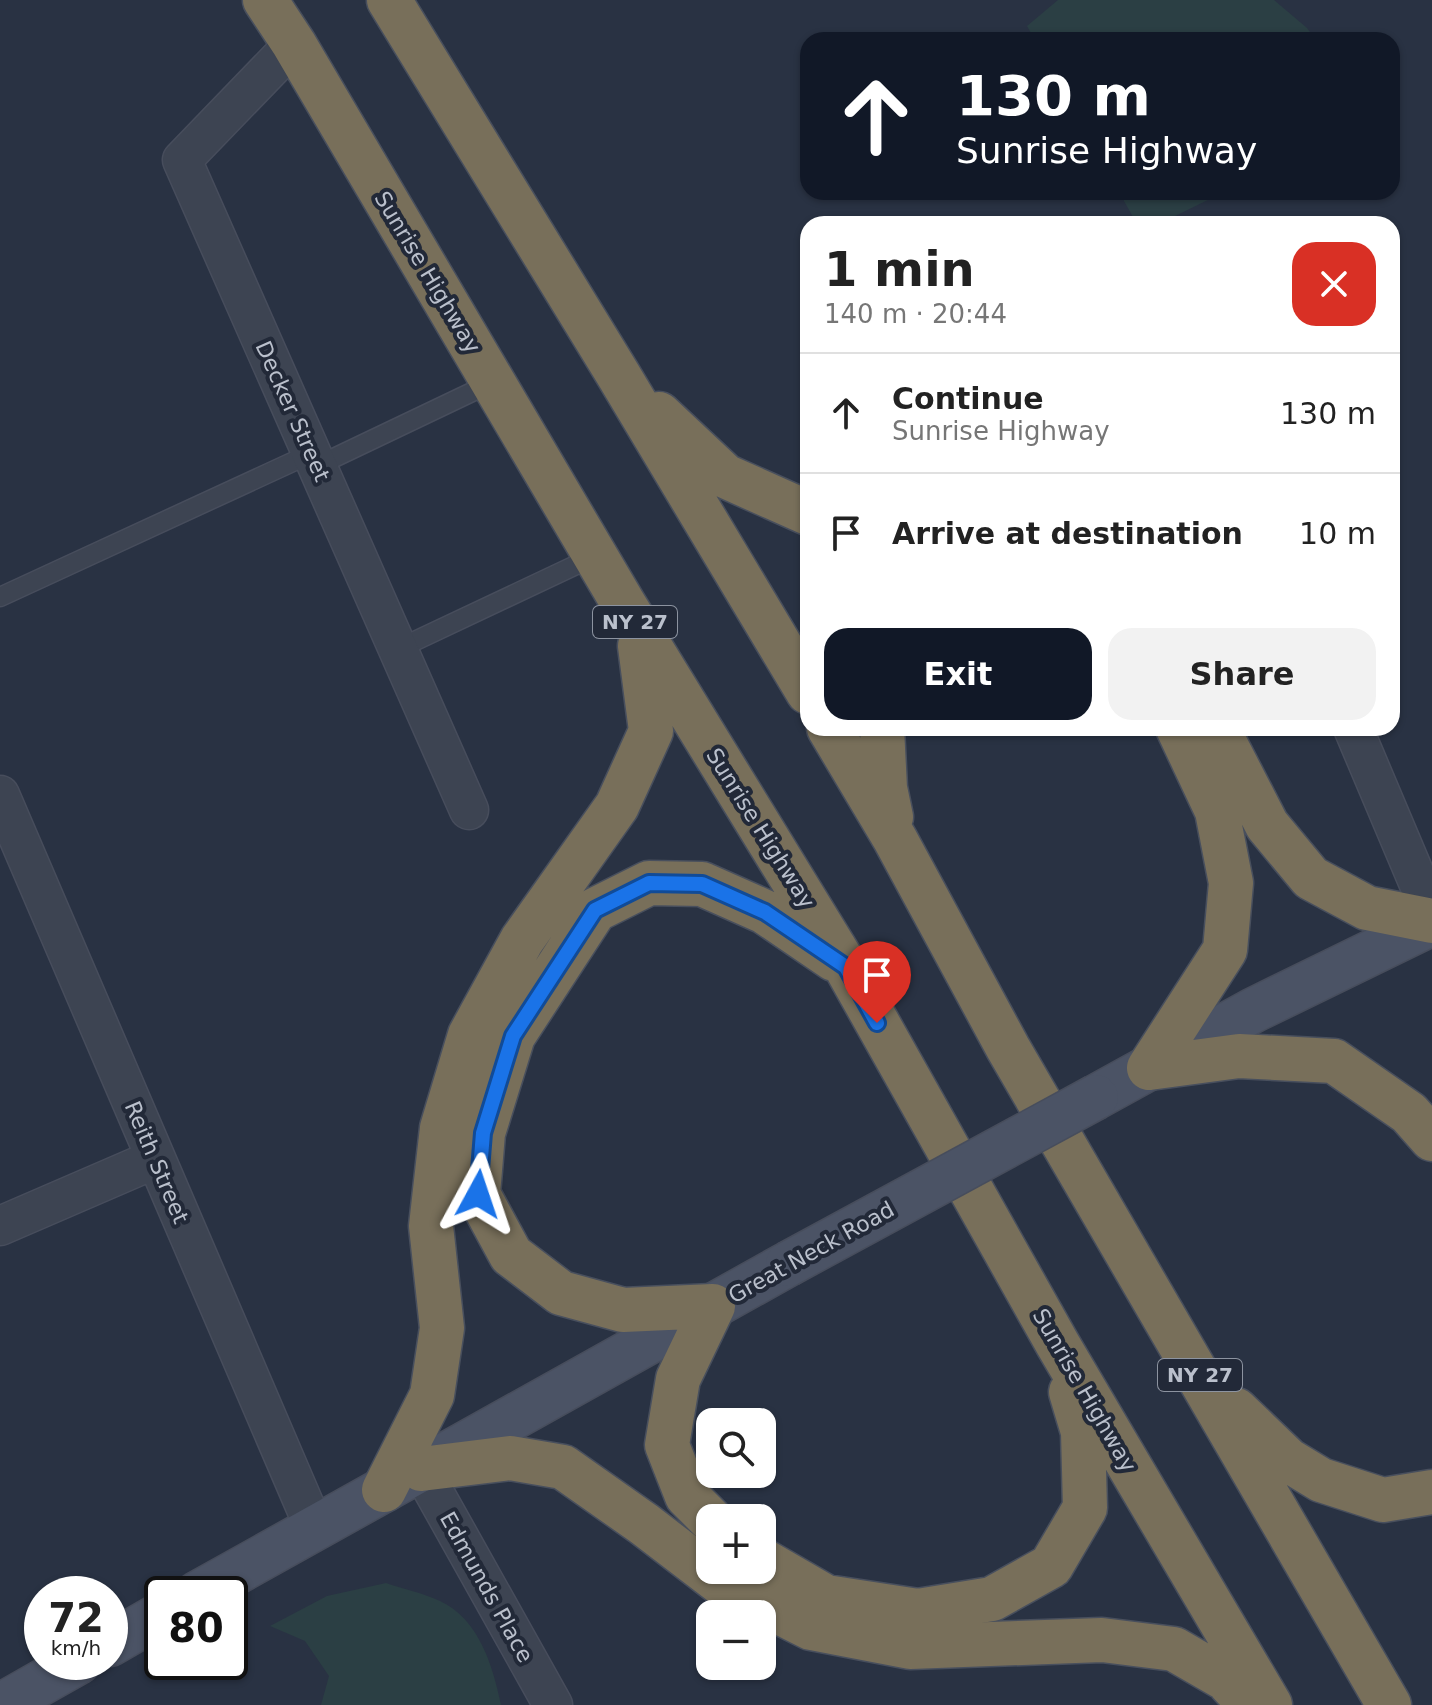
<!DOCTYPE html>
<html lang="en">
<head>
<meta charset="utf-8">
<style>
	:root { --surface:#fff; --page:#f2f2f2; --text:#222; --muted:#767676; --line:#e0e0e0; --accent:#111827 }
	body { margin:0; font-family:"DejaVu Sans",sans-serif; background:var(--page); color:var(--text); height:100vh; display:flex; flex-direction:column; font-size:30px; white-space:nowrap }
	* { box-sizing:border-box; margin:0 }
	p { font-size:26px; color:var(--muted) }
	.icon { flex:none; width:44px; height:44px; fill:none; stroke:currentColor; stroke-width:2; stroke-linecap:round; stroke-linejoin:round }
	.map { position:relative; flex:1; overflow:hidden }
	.details { position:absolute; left:800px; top:216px; width:600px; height:520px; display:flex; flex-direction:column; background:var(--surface); border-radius:24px; box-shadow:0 2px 6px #0004 }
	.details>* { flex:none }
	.top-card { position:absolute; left:800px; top:32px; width:600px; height:168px; border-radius:24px; box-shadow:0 2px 6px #0004; background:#111827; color:#fff; overflow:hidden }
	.buttons { position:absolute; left:696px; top:1408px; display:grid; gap:16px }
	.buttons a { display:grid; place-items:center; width:80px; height:80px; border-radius:16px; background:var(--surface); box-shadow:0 2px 6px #0004; font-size:40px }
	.speed { position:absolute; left:24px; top:1576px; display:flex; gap:16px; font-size:40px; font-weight:700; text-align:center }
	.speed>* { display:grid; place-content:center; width:104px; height:104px; border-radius:50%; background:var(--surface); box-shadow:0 2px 6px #0004; line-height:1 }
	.speed small { font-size:20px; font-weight:400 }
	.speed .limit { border:4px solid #111; border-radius:12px; background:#fff; color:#111 }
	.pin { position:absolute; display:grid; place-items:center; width:68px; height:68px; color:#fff; margin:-82px -34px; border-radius:50% 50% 50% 0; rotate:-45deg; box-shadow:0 0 8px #0007 }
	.pin .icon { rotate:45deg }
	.me { position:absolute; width:88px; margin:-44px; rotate:5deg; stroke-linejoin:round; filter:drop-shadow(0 0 6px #0008) }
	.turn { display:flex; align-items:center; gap:28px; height:168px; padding:0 24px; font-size:36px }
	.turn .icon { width:104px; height:104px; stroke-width:2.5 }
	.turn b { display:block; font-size:56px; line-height:68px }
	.round { display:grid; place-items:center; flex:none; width:84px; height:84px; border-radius:24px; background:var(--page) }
	.overview { display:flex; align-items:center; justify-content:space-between; height:136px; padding:0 24px }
	h1 { font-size:48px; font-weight:800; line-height:60px }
	.cta { display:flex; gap:16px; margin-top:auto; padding:16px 24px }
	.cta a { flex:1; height:92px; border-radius:24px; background:var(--accent); color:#fff; font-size:32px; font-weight:800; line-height:92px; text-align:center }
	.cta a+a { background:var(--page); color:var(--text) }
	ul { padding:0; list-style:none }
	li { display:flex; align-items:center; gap:24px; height:120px; padding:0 24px; border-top:2px solid var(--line) }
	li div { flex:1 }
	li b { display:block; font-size:30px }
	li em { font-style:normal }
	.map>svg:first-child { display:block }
	.green { fill:#2b3f44 }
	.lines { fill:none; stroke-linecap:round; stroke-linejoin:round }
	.lane-casing { stroke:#474d5c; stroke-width:21 }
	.street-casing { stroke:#474d5c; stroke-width:41 }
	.secondary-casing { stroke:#474d5c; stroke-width:47 }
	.highway-casing { stroke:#484f5d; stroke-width:47 }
	.lane { stroke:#3d4452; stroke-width:18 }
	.street { stroke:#3d4452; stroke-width:38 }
	.secondary { stroke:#4b5365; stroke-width:44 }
	.highway { stroke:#786f5a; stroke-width:44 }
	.secondary-bridge-casing { stroke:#474d5c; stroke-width:47; stroke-linecap:butt }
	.secondary-bridge { stroke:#4b5365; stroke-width:44 }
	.route-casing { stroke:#114b97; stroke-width:20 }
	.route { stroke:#1a73e8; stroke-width:14 }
	.labels { text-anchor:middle; stroke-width:8; stroke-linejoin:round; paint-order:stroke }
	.shield { fill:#222938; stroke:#8c93a0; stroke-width:2 }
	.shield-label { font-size:20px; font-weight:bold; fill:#bac0cc }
	.street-label { font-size:22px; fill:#bac0cc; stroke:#222938 }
</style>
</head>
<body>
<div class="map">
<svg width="1432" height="1705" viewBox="0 0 1432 1705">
	<rect width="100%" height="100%" fill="#293243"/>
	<!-- green -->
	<path class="green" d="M1058 0H1274L1307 28 1316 40H1035L1027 26Z
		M1119 192H1224L1161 223 1133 217Z
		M386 1583C403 1589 423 1593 440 1601 479 1619 493 1666 501 1705H321L329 1676 305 1641 270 1626 327 1596Z"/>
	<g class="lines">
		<defs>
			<path id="lane" d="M317 466 493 382
				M0 597 312 453
				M398 649 595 556"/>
			<path id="street" d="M294 44 182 160 469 810
				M1353 728 1432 915
				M0 795 314 1527
				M0 1226 155 1159
				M421 1469 553 1705"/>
			<path id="secondary" d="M1096 1097 1254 1010 1432 923
				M197 1594 788 1264
				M110 1644 162 1614
				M2 1705 78 1662"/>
			<path id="highway" d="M265 0 294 44 623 603 846 967 1057 1343 1270 1705
				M389 0 619 376 808 692
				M659 414 725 476 808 513
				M829 728 895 839 1008 1048 1389 1705
				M882 728 885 788 891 817
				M1217 728 1267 825 1311 878 1367 908 1432 921
				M1149 1068 1225 950 1231 883 1217 811 1178 728
				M1149 1068 1239 1056 1334 1061 1409 1113 1432 1139
				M1236 1410 1288 1460 1321 1480 1383 1500 1432 1492
				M421 1469 510 1458 563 1467 644 1524 721 1583 811 1628 910 1647 1102 1640 1174 1649 1226 1679 1250 1705
				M384 1490 432 1395 442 1328 431 1226 442 1128 470 1035 522 940 617 806 651 731 640 646
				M710 1519 687 1496 667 1445 678 1379 713 1306 623 1310 561 1293 511 1255 478 1194 483 1133 513 1036 595 910 649 883 702 884 765 912 834 959
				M762 1560 826 1597 918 1611 992 1599 1051 1566 1085 1508 1083 1432 1071 1392"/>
		</defs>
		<!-- lane casing -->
		<use href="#lane" class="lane-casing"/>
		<!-- street casing -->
		<use href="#street" class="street-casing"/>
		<!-- secondary casing -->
		<use href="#secondary" class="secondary-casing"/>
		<!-- highway casing -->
		<use href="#highway" class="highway-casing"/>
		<!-- lane -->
		<use href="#lane" class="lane"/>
		<!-- street -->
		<use href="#street" class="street"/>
		<!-- secondary -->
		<use href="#secondary" class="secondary"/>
		<!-- highway -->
		<use href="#highway" class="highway"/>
		<defs>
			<path id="secondary-bridge" d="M788 1264 1096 1097"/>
		</defs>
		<!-- secondary-bridge casing -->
		<use href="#secondary-bridge" class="secondary-bridge-casing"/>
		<!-- secondary-bridge -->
		<use href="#secondary-bridge" class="secondary-bridge"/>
	</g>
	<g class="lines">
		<defs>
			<path id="route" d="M478 1194 483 1133 513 1036 595 910 649 883 702 884 765 912 846 967 877 1023"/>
		</defs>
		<!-- route casing -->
		<use href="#route" class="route-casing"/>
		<!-- route -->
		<use href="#route" class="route"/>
	</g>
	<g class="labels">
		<!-- shield labels -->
		<g class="shield">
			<rect x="593" y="606" width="84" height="32" rx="6"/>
			<rect x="1158" y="1359" width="84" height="32" rx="6"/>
		</g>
		<g class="shield-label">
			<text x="635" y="629">NY 27</text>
			<text x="1200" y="1382">NY 27</text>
		</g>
		<!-- street labels -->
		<g class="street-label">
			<text transform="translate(428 272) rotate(59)" y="8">Sunrise Highway</text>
			<text transform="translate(293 411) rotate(66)" y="8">Decker Street</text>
			<text transform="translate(761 828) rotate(58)" y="8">Sunrise Highway</text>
			<text transform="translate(157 1162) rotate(67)" y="8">Reith Street</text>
			<text transform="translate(811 1252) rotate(-29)" y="8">Great Neck Road</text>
			<text transform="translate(1085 1390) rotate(60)" y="8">Sunrise Highway</text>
			<text transform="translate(487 1587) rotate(61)" y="8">Edmunds Place</text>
		</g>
	</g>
</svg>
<div class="buttons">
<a><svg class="icon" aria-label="search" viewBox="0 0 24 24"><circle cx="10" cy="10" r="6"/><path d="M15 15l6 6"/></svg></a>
<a>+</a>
<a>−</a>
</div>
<div class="speed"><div>72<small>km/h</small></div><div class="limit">80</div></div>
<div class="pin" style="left:877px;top:1023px;background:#d93025"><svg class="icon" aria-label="arrive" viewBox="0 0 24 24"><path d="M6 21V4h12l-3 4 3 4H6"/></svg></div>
<svg class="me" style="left:478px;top:1194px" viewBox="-20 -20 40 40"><path d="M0-17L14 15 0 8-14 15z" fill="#1a73e8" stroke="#fff" stroke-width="4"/></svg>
<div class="top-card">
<div class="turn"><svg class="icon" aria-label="ahead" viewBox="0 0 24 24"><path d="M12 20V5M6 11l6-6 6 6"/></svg><div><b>130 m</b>Sunrise Highway</div></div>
</div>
<section class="details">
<div class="overview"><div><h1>1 min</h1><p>140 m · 20:44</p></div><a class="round" style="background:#d93025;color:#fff"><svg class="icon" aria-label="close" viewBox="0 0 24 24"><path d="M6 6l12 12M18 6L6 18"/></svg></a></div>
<ul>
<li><svg class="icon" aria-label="ahead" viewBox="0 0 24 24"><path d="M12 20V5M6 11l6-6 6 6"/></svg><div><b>Continue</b><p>Sunrise Highway</p></div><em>130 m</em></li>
<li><svg class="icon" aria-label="arrive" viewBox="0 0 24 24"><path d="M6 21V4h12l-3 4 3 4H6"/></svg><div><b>Arrive at destination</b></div><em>10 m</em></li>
</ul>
<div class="cta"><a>Exit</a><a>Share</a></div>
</section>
</div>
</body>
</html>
